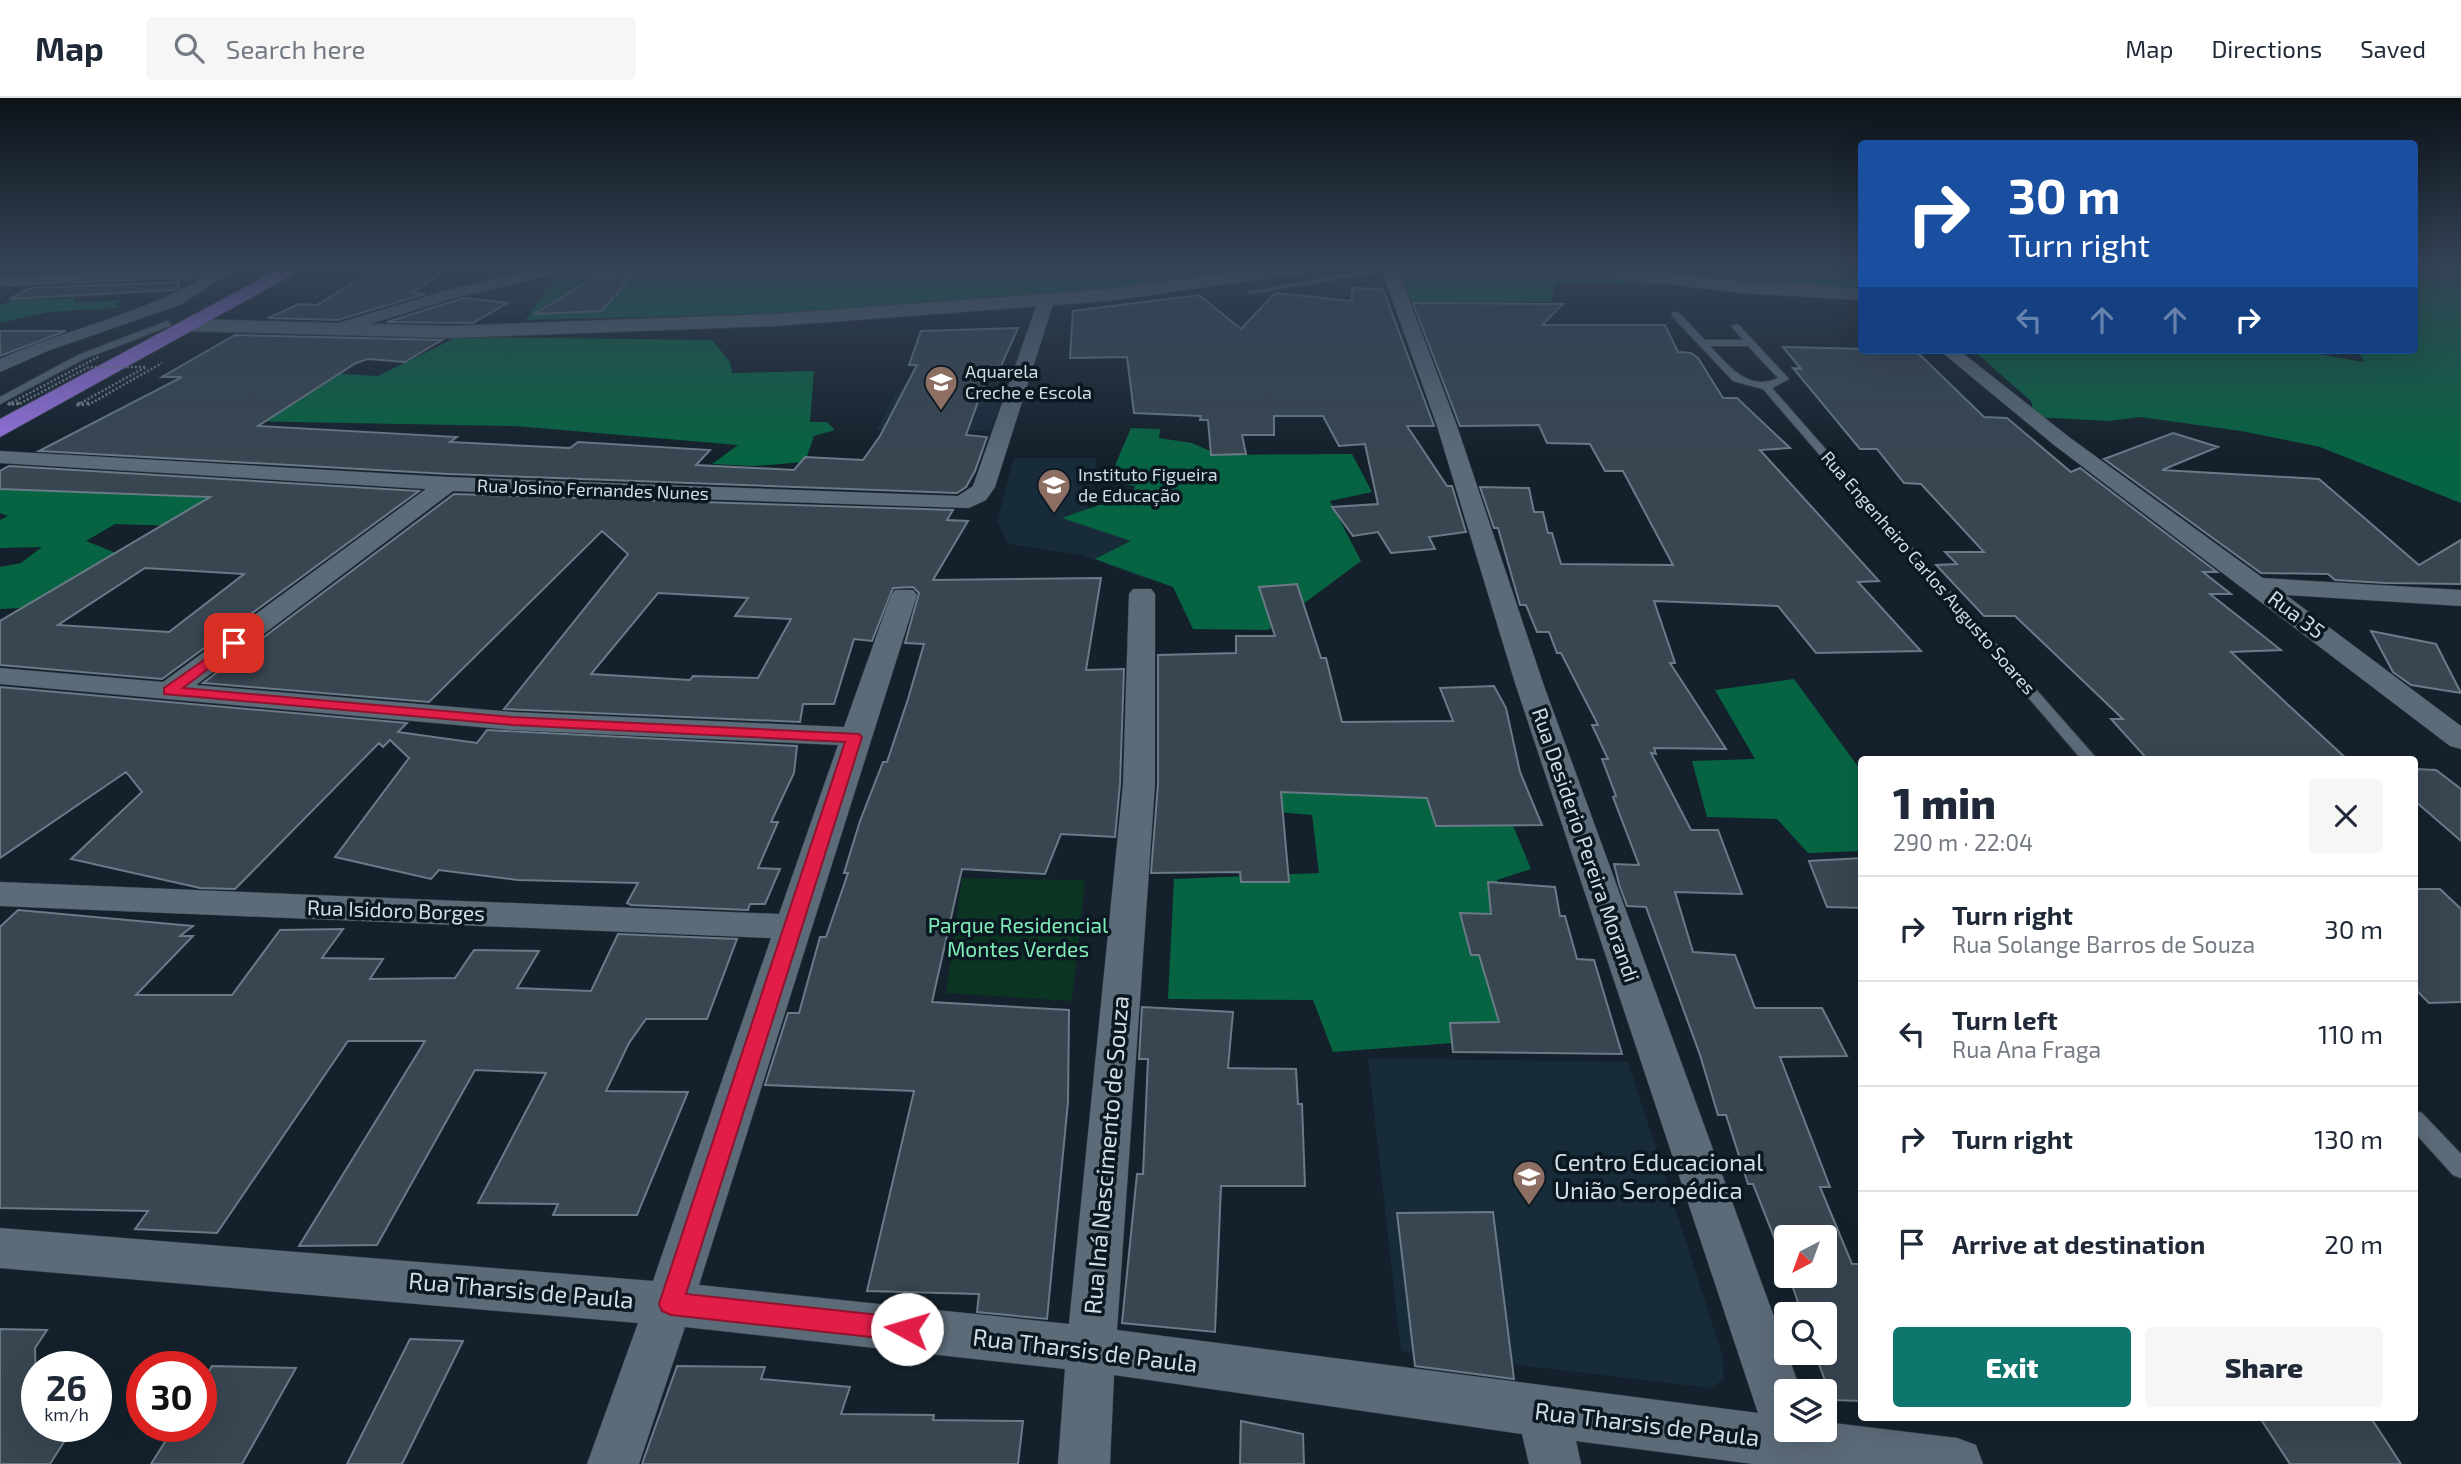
<!DOCTYPE html>
<html lang="en">
<head>
<meta charset="utf-8">
<style>
	:root { --surface:#fff; --page:#f6f6f7; --text:#1f2937; --muted:#747a83; --line:#e0e1e3; --accent:#0f766e }
	body { margin:0; font-family:"Exo 2",sans-serif; background:var(--page); color:var(--text); height:100vh; display:flex; flex-direction:column; font-size:26px; white-space:nowrap }
	* { box-sizing:border-box; margin:0 }
	p { font-size:23px; color:var(--muted) }
	.icon { flex:none; width:38px; height:38px; fill:none; stroke:currentColor; stroke-width:2; stroke-linecap:round; stroke-linejoin:round }
	.map { position:relative; flex:1; overflow:hidden }
	.panel { position:absolute; left:1858px; top:658px; width:560px; height:665px; display:flex; flex-direction:column; background:var(--surface); border-radius:7px; box-shadow:0 7px 28px #0002 }
	.panel>* { flex:none }
	.top-card { position:absolute; left:1858px; top:42px; width:560px; height:214px; border-radius:7px; box-shadow:0 7px 28px #0002; background:#1a4fa0; color:#fff; overflow:hidden }
	.needle { width:46px; rotate:221deg }
	.fabs { position:absolute; left:1774px; top:1127px; display:grid; gap:14px }
	.fabs a { display:grid; place-items:center; width:63px; height:63px; border-radius:7px; background:var(--surface); box-shadow:0 7px 28px #0002; font-size:35px }
	.speed { position:absolute; left:21px; top:1253px; display:flex; gap:14px; font-size:35px; font-weight:700; text-align:center }
	.speed>* { display:grid; place-content:center; width:91px; height:91px; border-radius:50%; background:var(--surface); box-shadow:0 7px 28px #0002; line-height:1 }
	.speed small { font-size:18px; font-weight:400 }
	.speed .limit { border:10px solid #d22; background:#fff; color:#111 }
	.pin { position:absolute; display:grid; place-items:center; width:60px; height:60px; color:#fff; margin:-30px; border-radius:14px; box-shadow:0 4px 10px #0006 }
	.me { position:absolute; width:77px; margin:-38px; rotate:276deg; stroke-linejoin:round; filter:drop-shadow(0 0 5px #0008) }
	.turn { display:flex; align-items:center; gap:24px; height:147px; padding:0 35px; font-size:32px }
	.turn .icon { width:91px; height:91px; stroke-width:2.5 }
	.turn b { display:block; font-size:49px; line-height:60px }
	.lanes { display:flex; align-items:center; height:66px; padding:0 35px; background:#0003; justify-content:center; gap:35px; direction:ltr }
	.lanes .off { opacity:.35 }
	.round { display:grid; place-items:center; flex:none; width:74px; height:74px; border-radius:7px; background:var(--page) }
	.head { display:flex; align-items:center; justify-content:space-between; height:119px; padding:0 35px }
	h1 { font-size:42px; font-weight:800; line-height:52px }
	.action { display:flex; gap:14px; margin-top:auto; padding:14px 35px }
	.action a { flex:1; height:80px; border-radius:7px; background:var(--accent); color:#fff; font-size:28px; font-weight:800; line-height:80px; text-align:center }
	.action a+a { background:var(--page); color:var(--text) }
	ul { padding:0; list-style:none }
	li { display:flex; align-items:center; gap:21px; height:105px; padding:0 35px; border-top:2px solid var(--line) }
	li div { flex:1 }
	li b { display:block; font-size:26px }
	li em { font-style:normal }
	header { display:flex; align-items:center; gap:42px; box-sizing:border-box; height:98px; padding:0 35px; background:var(--surface); border-bottom:2px solid var(--line) }
	header strong { font-size:33px }
	nav { display:flex; gap:38px; margin-inline-start:auto; font-size:24px }
	.search { width:490px; height:63px; background:var(--page); display:flex; align-items:center; gap:18px; box-sizing:border-box; padding:0 24px; border-radius:7px; color:var(--muted); font-size:26px }
	.map>svg:first-child { display:block }
	.built { fill:#182b39 }
	.green { fill:#0b3423 }
	.forest { fill:#076442 }
	.building { fill:#384652; stroke:#6a7a87; stroke-width:2; fill-rule:evenodd }
	.lines { fill:none; stroke-linecap:round; stroke-linejoin:round }
	.lane-casing { stroke:#343c46; stroke-width:2 }
	.street-casing { stroke:#343c46; stroke-width:1 }
	.secondary-casing { stroke:#343c46; stroke-width:2 }
	.highway-casing { stroke:#343c46; stroke-width:2 }
	.lane { fill:#5c6b78; fill-rule:evenodd }
	.street { fill:#5c6b78; fill-rule:evenodd }
	.secondary { fill:#5c6b78; fill-rule:evenodd }
	.highway { fill:#9773e2; fill-rule:evenodd }
	.path-bridge-far1 { stroke:#79848c; stroke-width:2.5; stroke-dasharray:2 2; stroke-linecap:butt }
	.path-bridge { stroke:#79848c; stroke-width:3.5; stroke-dasharray:2.5 2.5; stroke-linecap:butt }
	.route { fill:#e11d48; stroke:#92132f; stroke-width:2 }
	.labels { text-anchor:middle; stroke-width:7; stroke-linejoin:round; paint-order:stroke }
	.far-poi-label { font-size:18px; fill:#d3dce3; stroke:#0b1822; text-anchor:start }
	.far-street-label { font-size:18px; fill:#d3dce3; stroke:#0b1822 }
	.street-label { font-size:21px; fill:#d3dce3; stroke:#0b1822 }
	.park-label { font-size:21px; fill:#7fecb8; stroke:#0b1822 }
	.near-street-label { font-size:24px; fill:#d3dce3; stroke:#0b1822 }
	.near-poi-label { font-size:24px; fill:#d3dce3; stroke:#0b1822; text-anchor:start }
</style>
</head>
<body>
<header>
<strong>Map</strong>
<div class="search"><svg class="icon" aria-label="search" viewBox="0 0 24 24"><circle cx="10" cy="10" r="6"/><path d="M15 15l6 6"/></svg>Search here</div>
<nav><a>Map</a><a>Directions</a><a>Saved</a></nav>
</header>
<div class="map">
<svg width="2461" height="1366" viewBox="0 0 2461 1366">
	<rect width="100%" height="100%" fill="#14212c"/>
	<!-- built -->
	<path class="built" d="M366 167H1140L935 188 486 219 311 200Z
		M896 295H1004L990 333 876 332Z
		M1014 360H1097L1087 412 1174 433 1147 482 1083 457 1008 446 997 423Z
		M1368 960 1628 964 1722 1256 1724 1281 1711 1290 1401 1253Z"/>
	<!-- green -->
	<path class="green" d="M962 780 1085 782 1072 903 946 895Z"/>
	<!-- forest -->
	<path class="forest" d="M563 167H1303C1052 213 781 215 526 222Z
		M1404 167H1493L1684 188 1555 185 1551 204H1411L1402 180 1408 177Z
		M1590 167H1862V192L1723 183Z
		M2461 169V405L2320 349 2241 333 2140 319 2109 323 2035 319 2031 303 1973 252H2296L2364 264 2358 252H2415V173Z
		M75 200V205L121 202 114 208 131 209 48 214 0 225V208L11 202Z
		M457 239 712 242 730 264 732 275 814 273 810 324H827L835 332 814 338 805 364 755 368 712 366 738 347 515 328 188 322 292 273 378 278Z
		M1131 330 1160 331 1159 340 1192 345 1219 357 1352 356 1372 394 1330 403 1361 463 1268 532 1193 531 1173 489 1095 461 1131 443 1062 420 1099 407 1130 405 1135 388 1116 385V365Z
		M0 391 240 399 176 428 115 426 86 443 116 455 22 510 0 511V469L21 465 42 449 0 450V422L8 418 0 415Z
		M1794 581 1862 674V753L1808 755 1777 721 1707 719 1692 663 1755 661 1715 592Z
		M1245 678 1499 694 1531 771 1497 782 1511 852 1506 941 1333 954 1313 902 1168 901 1174 781 1319 775 1312 717 1220 709Z"/>
	<!-- building -->
	<path class="building" d="M72 167H178L60 173Z
		M398 167H454L411 195 425 196 338 222 268 220 299 206 317 207 378 170Z
		M631 179 602 213 534 216 594 180Z
		M179 184V189L173 192 10 201 30 190Z
		M1352 190 1383 191 1434 328H1407L1447 388H1452L1466 434 1429 439 1435 451 1391 455 1378 434 1353 438 1332 409 1378 406 1365 346 1339 348 1323 318H1274V337H1242L1246 356 1211 357 1208 322H1200L1201 318 1134 315 1127 259 1070 260 1073 213 1199 197 1241 231 1275 195 1352 203Z
		M464 200 507 205 473 225 387 224Z
		M1413 205 1563 206 1542 227H1665L1678 254 1691 255 1698 260 1723 300H1737L1790 350 1760 352 1879 483 1858 484 1921 553 1816 555 1778 508 1654 503 1675 565H1670L1726 651 1654 650 1656 656 1651 655 1691 732H1718L1742 796 1675 794 1693 854 1735 857 1755 910H1822L1847 958 1780 959 1830 1089H1820L1852 1166H1862V1303L1832 1302 1815 1255H1825V1216H1802L1789 1178H1825V1139H1787V1172L1753 1086H1748L1726 1017H1718L1700 957 1646 809 1627 808 1619 786 1614 766 1639 767 1613 699 1616 698 1602 661H1608L1592 627H1598L1561 555H1557L1549 534H1537L1526 507H1520L1498 430H1494L1480 389 1529 390 1534 414H1543L1548 435H1552L1561 466 1673 467 1623 373H1605L1590 346 1547 345 1539 327 1460 328Z
		M1018 230 1001 268H991L966 337 987 339 975 373 966 389 957 395 448 376 39 353 182 279H162L235 237 442 242 405 264 368 261 356 265 258 328 457 339 450 344 570 350 578 344 710 352 696 367 794 372 805 359 863 362 880 338 917 267H909L921 233Z
		M0 233H66L0 258Z
		M1783 249 1915 252 1984 319 2007 320 2071 374 2080 370 2217 474H2203L2231 496H2210L2281 552 2231 554 2348 662H2148L2111 621H2123L2015 518H1984L1936 467 1957 466 1945 454H1984L1921 386 1904 385 1877 351H1860L1793 270 1801 271Z
		M2173 335 2218 349 2162 372 2319 381 2419 467 2461 442V486L2386 485 2335 482 2328 476 2261 475 2104 361Z
		M9 368 419 393 162 581 0 567V523L210 399 0 391V373ZM145 470 244 476 169 534 58 527Z
		M454 396 953 412 947 422 968 423 933 482 1101 480 1086 572 1124 571 1120 686 1115 739 1061 736 1045 776 962 771 932 904 1069 912 1068 1004 1047 1221 977 1214 979 1196 867 1193 914 993 765 987 788 915H799L820 839H826L848 775H844L860 723 883 664H887L908 601 924 546 905 545 919 495 913 489 893 490 872 543 854 541 834 606H803L800 624 504 611 628 456 602 433 429 604 203 585ZM658 495 748 500 735 518 791 521 758 580 693 578 690 582 591 576Z
		M1297 486 1321 560H1326L1342 624 1453 623 1440 590 1494 588 1506 610 1520 674 1542 727 1436 728 1427 700 1281 694 1289 784H1241L1240 774 1151 775 1158 686V557L1236 555V538H1275L1259 489Z
		M2371 533 2436 546 2461 595 2411 587 2393 574Z
		M0 589 407 625 398 634 477 645 487 632 797 648 794 675 771 724H778L758 770 780 771 765 806H750L748 812 631 807 627 805 638 785 518 782 439 772 431 781 335 759 409 660 390 642 383 649 379 645 235 791 200 790 71 761 142 694 126 674 0 760Z
		M2415 671 2436 672 2461 691V743L2415 703Z
		M1862 760V810L1827 809 1809 763Z
		M1488 784 1555 789 1560 818H1565L1577 861 1594 862 1622 956 1453 954 1450 925 1499 924 1479 857H1471L1460 815 1491 816Z
		M2415 791H2440L2461 811V904L2429 905 2415 891Z
		M18 812 193 828 180 838H193L136 897H232L280 832 343 831 322 860 383 861 370 881 455 880 474 852 539 853 517 890 591 893 618 836 737 841 707 921H646L629 945 606 993 688 994 637 1117H553L558 1106 478 1105 546 975 475 972 377 1147 299 1148 425 943H348L217 1135 135 1131 148 1113 0 1110V829Z
		M1142 909 1233 914 1228 970 1296 971 1298 1006H1302L1305 1088H1221L1215 1234 1122 1225 1137 1076H1143L1148 961H1139Z
		M1493 1114 1514 1281 1415 1268 1397 1115Z
		M0 1231 47 1232 35 1250 37 1328H74L50 1366H0Z
		M410 1241 463 1243 402 1366H347Z
		M212 1268 296 1270 242 1366H151L175 1328H201V1286Z
		M677 1268 765 1269 761 1281 850 1289 841 1316 934 1317 933 1322 1023 1323 1018 1366H642Z
		M2260 1320H2371L2401 1366H2290Z
		M1241 1323 1303 1336 1304 1366H1240Z"/>
	<g class="lines">
		<defs>
			<path id="lane" d="M1389 168 1392 172 1251 196 1247 194Z
				M1672 214H1678L1705 242H1743L1731 228 1738 226 1789 281 1772 290 2098 662H2082L1763 291 1733 283 1672 218ZM1710 248H1748L1778 280C1748 294 1729 268 1710 248Z
				M167 223 171 226 170 228 84 261 0 306V299L78 257Z
				M2415 1013 2422 1015 2461 1056V1080L2453 1077 2415 1035Z"/>
			<path id="street" d="M224 167H242L180 207 50 252 0 274V261C66 231 139 217 202 180L0 189V179Z
				M666 167H730L722 172 538 180 455 200 344 234 335 229 338 225 444 193 538 170Z
				M1380 167H1396L1457 328 1543 585 1801 1293H1787V1332H1825V1324L1957 1340 1976 1347 1983 1366H1753L1576 1343 1581 1366H1529L1522 1336 1114 1277 1110 1366H1058L1065 1271 685 1229 639 1366H587L638 1225 0 1170V1130L653 1183 771 840 0 808V784L779 816 838 647 512 632 0 586V570L163 584 426 391 0 365V353L448 379 958 398 973 388 1038 203 1046 198 1054 203 995 389 986 402 969 410 453 393 196 587 512 614 844 629 891 497 895 492H913L917 497 699 1187 1069 1226 1123 686 1129 496 1133 491H1151L1155 496V686L1117 1232 1758 1315 1515 585 1437 328Z
				M1939 252H1959L2069 339 2263 480 2461 492V508L2286 497 2461 628V651L2450 648 2054 347Z"/>
			<path id="secondary" d="M1281 167H1330L1320 173 1107 203 774 228 450 240 189 233 178 227 189 221 450 228 774 216 1107 191Z
				M1549 167H1603L1742 183 1862 190V202L1742 195 1558 173Z"/>
			<path id="highway" d="M286 167H310L0 339V321Z"/>
		</defs>
		<!-- lane casing -->
		<use href="#lane" class="lane-casing"/>
		<!-- street casing -->
		<use href="#street" class="street-casing"/>
		<!-- secondary casing -->
		<use href="#secondary" class="secondary-casing"/>
		<!-- highway casing -->
		<use href="#highway" class="highway-casing"/>
		<!-- lane -->
		<use href="#lane" class="lane"/>
		<!-- street -->
		<use href="#street" class="street"/>
		<!-- secondary -->
		<use href="#secondary" class="secondary"/>
		<!-- highway -->
		<use href="#highway" class="highway"/>
		<!-- path-bridge-far1 -->
		<path class="path-bridge-far1" d="M77 307 146 269H89L19 306H9L100 258
			M88 307 162 265"/>
		<!-- path-bridge -->
		<path class="path-bridge" d="M11 305 9 306 21 305
			M80 305 76 307 91 305"/>
	</g>
	<!-- sky -->
	<linearGradient id="sky" x2="0" y2="1"><stop stop-color="#0b1218"/><stop offset="0.47" stop-color="#344356"/><stop offset="1" stop-color="#344356" stop-opacity="0"/></linearGradient>
	<rect width="2461" height="358" fill="url(#sky)"/>
	<!-- route -->
	<path class="route" d="M234 541 241 545 238 548 183 590 512 619 859 636 862 639 686 1196 907 1220 916 1223 919 1231 916 1239 907 1243 671 1217 662 1213 659 1206 845 644 512 627 164 596V590Z"/>
	<!-- icons -->
	<defs>
		<symbol id="school-pin" viewBox="-11 -11 22 30"><path d="M0 17L-7.5 6A9.5 9.5 0 1 1 7.5 6Z" fill="#8d6e63" stroke="#0b1822"/><path d="M0-5L7-2L0 1L-7-2ZM-4 1L0 2.5L4 1V4Q0 6-4 4Z" fill="#fff"/></symbol>
	</defs>
	<g fill-rule="evenodd">
		<use href="#school-pin" x="922" y="265" width="38" height="52"/>
		<use href="#school-pin" x="1035" y="368" width="38" height="52"/>
		<use href="#school-pin" x="1510" y="1060" width="38" height="52"/>
	</g>
	<g class="labels">
		<!-- far-poi labels -->
		<g class="far-poi-label">
			<text x="965" y="280">Aquarela<tspan x="965" dy="21">Creche e Escola</tspan></text>
			<text x="1078" y="383">Instituto Figueira<tspan x="1078" dy="21">de Educação</tspan></text>
		</g>
		<!-- far-street labels -->
		<g class="far-street-label">
			<text transform="translate(593 392) rotate(2)" y="6">Rua Josino Fernandes Nunes</text>
			<text transform="translate(1928 475) rotate(49)" y="6">Rua Engenheiro Carlos Augusto Soares</text>
		</g>
		<!-- street labels -->
		<g class="street-label">
			<text transform="translate(2296 517) rotate(37)" y="7">Rua 35</text>
			<text transform="translate(1585 747) rotate(71)" y="7">Rua Desiderio Pereira Morandi</text>
			<text transform="translate(396 813) rotate(2)" y="7">Rua Isidoro Borges</text>
		</g>
		<!-- park labels -->
		<g class="park-label">
			<text x="1018" y="835">Parque Residencial<tspan x="1018" dy="24">Montes Verdes</tspan></text>
		</g>
		<!-- near-street labels -->
		<g class="near-street-label">
			<text transform="translate(1107 1057) rotate(-85)" y="8">Rua Iná Nascimento de Souza</text>
			<text transform="translate(521 1193) rotate(5)" y="8">Rua Tharsis de Paula</text>
			<text transform="translate(1085 1253) rotate(7)" y="8">Rua Tharsis de Paula</text>
			<text transform="translate(1647 1327) rotate(7)" y="8">Rua Tharsis de Paula</text>
		</g>
		<!-- near-poi labels -->
		<g class="near-poi-label">
			<text x="1554" y="1073">Centro Educacional<tspan x="1554" dy="28">União Seropédica</tspan></text>
		</g>
	</g>
</svg>
<div class="fabs">
<a><svg class="needle" viewBox="-14 -14 28 28"><path d="M0-13l5 13h-10z" fill="#e53935"/><path d="M0 13l5-13h-10z" fill="#747a83"/></svg></a>
<a><svg class="icon" aria-label="search" viewBox="0 0 24 24"><circle cx="10" cy="10" r="6"/><path d="M15 15l6 6"/></svg></a>
<a><svg class="icon" aria-label="layers" viewBox="0 0 24 24"><path d="M12 4l9 5-9 5-9-5zM3 14l9 5 9-5"/></svg></a>
</div>
<div class="speed"><div>26<small>km/h</small></div><div class="limit">30</div></div>
<div class="pin" style="left:234px;top:545px;background:#d93025"><svg class="icon" aria-label="arrive" viewBox="0 0 24 24"><path d="M6 21V4h12l-3 4 3 4H6"/></svg></div>
<svg class="me" style="left:907px;top:1231px" viewBox="-20 -20 40 40"><circle r="19" fill="#fff"/><path d="M0-13L10 11 0 6-10 11z" fill="#e11d48"/></svg>
<div class="top-card">
<div class="turn"><svg class="icon" aria-label="right" viewBox="0 0 24 24"><path d="M7 20v-9h11M14 6l5 5-5 5"/></svg><div><b>30 m</b>Turn right</div></div>
<div class="lanes"><svg class="icon off" aria-label="left" viewBox="0 0 24 24"><path d="M17 20v-9H6M10 6l-5 5 5 5"/></svg><svg class="icon off" aria-label="ahead" viewBox="0 0 24 24"><path d="M12 20V5M6 11l6-6 6 6"/></svg><svg class="icon off" aria-label="ahead" viewBox="0 0 24 24"><path d="M12 20V5M6 11l6-6 6 6"/></svg><svg class="icon" aria-label="right" viewBox="0 0 24 24"><path d="M7 20v-9h11M14 6l5 5-5 5"/></svg></div>
</div>
<section class="panel">
<div class="head"><div><h1>1 min</h1><p>290 m · 22:04</p></div><a class="round"><svg class="icon" aria-label="close" viewBox="0 0 24 24"><path d="M6 6l12 12M18 6L6 18"/></svg></a></div>
<ul>
<li><svg class="icon" aria-label="right" viewBox="0 0 24 24"><path d="M7 20v-9h11M14 6l5 5-5 5"/></svg><div><b>Turn right</b><p>Rua Solange Barros de Souza</p></div><em>30 m</em></li>
<li><svg class="icon" aria-label="left" viewBox="0 0 24 24"><path d="M17 20v-9H6M10 6l-5 5 5 5"/></svg><div><b>Turn left</b><p>Rua Ana Fraga</p></div><em>110 m</em></li>
<li><svg class="icon" aria-label="right" viewBox="0 0 24 24"><path d="M7 20v-9h11M14 6l5 5-5 5"/></svg><div><b>Turn right</b></div><em>130 m</em></li>
<li><svg class="icon" aria-label="arrive" viewBox="0 0 24 24"><path d="M6 21V4h12l-3 4 3 4H6"/></svg><div><b>Arrive at destination</b></div><em>20 m</em></li>
</ul>
<div class="action"><a>Exit</a><a>Share</a></div>
</section>
</div>
</body>
</html>
